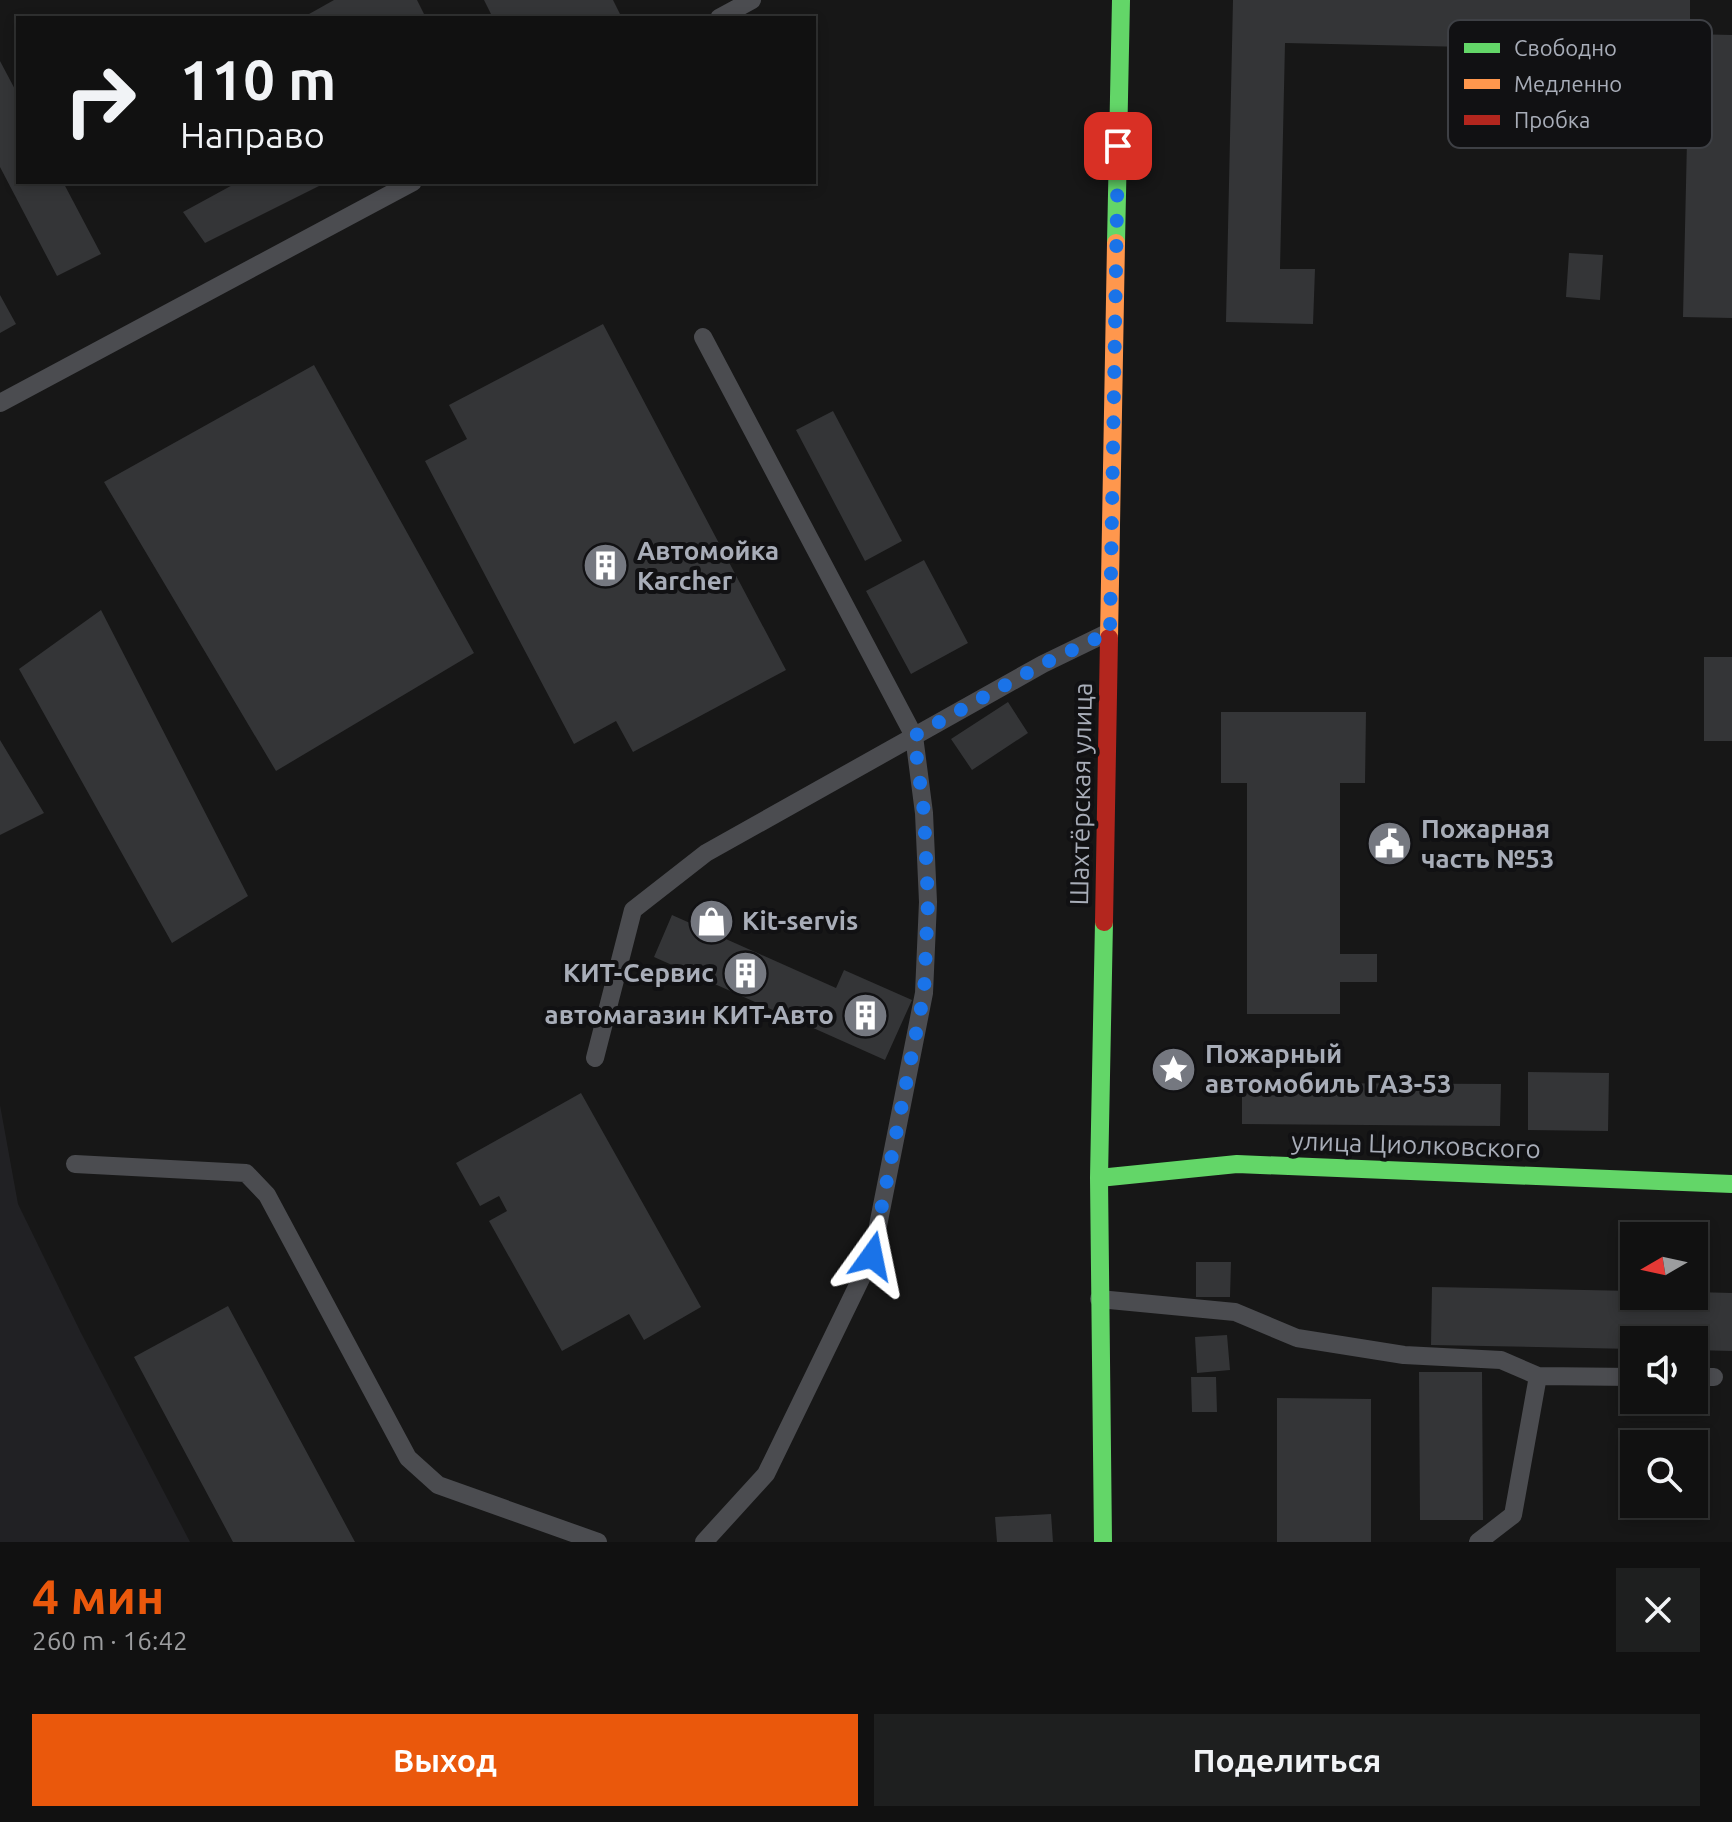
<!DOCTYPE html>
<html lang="ru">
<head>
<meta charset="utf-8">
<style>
	:root { --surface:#111; --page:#1e1f1f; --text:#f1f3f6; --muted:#9c9d9f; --line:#303131; --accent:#ea580c }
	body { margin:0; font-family:Ubuntu,sans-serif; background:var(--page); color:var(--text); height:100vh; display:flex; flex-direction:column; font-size:30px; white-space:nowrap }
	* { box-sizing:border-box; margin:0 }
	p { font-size:26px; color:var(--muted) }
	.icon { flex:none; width:44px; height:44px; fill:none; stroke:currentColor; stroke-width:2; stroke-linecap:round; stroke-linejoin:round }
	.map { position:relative; height:1542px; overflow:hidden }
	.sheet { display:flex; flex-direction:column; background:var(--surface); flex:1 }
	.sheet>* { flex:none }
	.guide { position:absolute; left:16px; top:16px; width:800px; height:168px; border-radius:0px; box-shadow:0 4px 12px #0003,0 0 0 2px var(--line); background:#111; color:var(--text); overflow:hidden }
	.needle { width:52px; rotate:261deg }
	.controls { position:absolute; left:1620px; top:1222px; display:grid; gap:16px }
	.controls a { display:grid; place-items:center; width:88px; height:88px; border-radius:0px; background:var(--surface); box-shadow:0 4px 12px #0003,0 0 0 2px var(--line); font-size:40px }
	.pin { position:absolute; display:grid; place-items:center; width:68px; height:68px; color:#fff; margin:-34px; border-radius:16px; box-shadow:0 4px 12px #0006 }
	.me { position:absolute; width:88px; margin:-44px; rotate:12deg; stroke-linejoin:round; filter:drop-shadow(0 0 6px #0008) }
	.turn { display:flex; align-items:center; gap:28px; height:168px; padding:0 32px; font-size:36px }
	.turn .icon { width:104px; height:104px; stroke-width:2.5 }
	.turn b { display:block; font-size:56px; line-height:68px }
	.round { display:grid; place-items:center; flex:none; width:84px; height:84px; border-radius:0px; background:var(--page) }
	.head { display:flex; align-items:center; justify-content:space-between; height:136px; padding:0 32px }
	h1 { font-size:48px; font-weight:600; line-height:60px; color:var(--accent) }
	.primary-button { display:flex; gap:16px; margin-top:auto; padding:16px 32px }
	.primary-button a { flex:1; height:92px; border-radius:0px; background:var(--accent); color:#fff; font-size:32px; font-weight:600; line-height:92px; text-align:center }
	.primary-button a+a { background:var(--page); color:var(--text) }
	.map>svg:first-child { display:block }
	.built { fill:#212124 }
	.building { fill:#343537 }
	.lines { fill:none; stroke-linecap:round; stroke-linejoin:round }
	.lane { stroke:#4b4c50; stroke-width:18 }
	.fast { stroke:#63d668; stroke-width:18 }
	.slow { stroke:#ff974d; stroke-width:18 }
	.jam { stroke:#b3261e; stroke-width:18 }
	.route { stroke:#1a73e8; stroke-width:14; stroke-dasharray:0 25.2 }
	.labels { text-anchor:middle; stroke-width:8; stroke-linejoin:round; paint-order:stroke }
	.poi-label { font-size:26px; font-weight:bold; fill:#a8adb8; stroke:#111113; text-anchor:start }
	.street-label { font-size:26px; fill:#a8adb8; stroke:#111113 }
	.key { fill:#111113; stroke:#3e4045; stroke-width:2 }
	.key-label { font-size:22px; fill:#a8adb8 }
</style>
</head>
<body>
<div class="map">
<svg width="1732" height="1542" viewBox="0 0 1732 1542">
	<rect width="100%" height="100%" fill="#171717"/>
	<!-- built -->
	<path class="built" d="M0 1105 18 1204 81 1333 190 1542H0Z"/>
	<!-- building -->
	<path class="building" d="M334 0H417L426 18H302Z
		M484 0H613L622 18H493Z
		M1233 0H1690V34L1732 35V318L1683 317 1689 52 1285 43 1280 269H1315L1313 324 1226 322Z
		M0 61 18 95V182H63L101 254 57 276 0 167Z
		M238 182H327L205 243 183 212Z
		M1569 253 1603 255 1600 300 1566 297Z
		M0 295 16 324 0 333Z
		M603 324 786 670 633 752 616 721 574 744 425 461 467 439 449 405Z
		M314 365 474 653 276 771 104 482Z
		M833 411 902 541 865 561 796 430Z
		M924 560 968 643 911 674 866 591Z
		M101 610 248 896 172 943 19 669Z
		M1704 657H1732V741H1704Z
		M1008 702 1028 733 972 770 951 739Z
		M1221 712H1366L1365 783H1340V954H1377V982H1340V1014H1247V783H1221Z
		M0 740 44 813 0 835Z
		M672 915 836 988 844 970 912 1000 885 1060 654 957Z
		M1528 1072 1609 1073 1608 1131 1528 1130Z
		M1242 1083 1501 1084 1500 1126 1242 1124Z
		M581 1093 701 1307 644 1340 629 1314 562 1351 489 1221 507 1211 499 1196 480 1206 456 1163Z
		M1196 1262H1231L1230 1297H1196Z
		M1432 1287 1634 1291V1296H1694V1292L1732 1293V1351L1694 1350V1340H1634V1349L1431 1345Z
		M228 1306 355 1542H233L134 1357Z
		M1227 1335 1230 1370 1197 1373 1195 1337Z
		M1419 1372H1482L1483 1520H1420Z
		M1191 1377H1216L1217 1412H1192Z
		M1277 1398 1371 1399V1542H1277Z
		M1051 1514 1053 1542H997L995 1517Z"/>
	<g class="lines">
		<!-- lane -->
		<path class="lane" d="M719 18 752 0
			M703 337 914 736 924 813 928 902 924 993 872 1256 766 1474 704 1542
			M0 403 413 182
			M595 1058 633 910 706 853 1043 664 1109 632
			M75 1164 246 1173 267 1195 408 1458 438 1485 598 1542
			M1099 1299 1235 1312 1297 1338 1404 1355 1501 1360 1538 1376 1634 1377
			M1694 1377H1714
			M1478 1542 1513 1515 1538 1376"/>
		<!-- fast -->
		<path class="fast" d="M1116 243 1121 0
			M1099 1178 1237 1164 1732 1184
			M1103 1542 1099 1178 1104 922"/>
		<!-- slow -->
		<path class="slow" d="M1109 638 1116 243"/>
		<!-- jam -->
		<path class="jam" d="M1104 922 1109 638"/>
	</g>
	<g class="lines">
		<!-- route -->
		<path class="route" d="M872 1256 924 993 928 902 924 813 914 736 1043 664 1110 632 1118 146"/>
	</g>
	<!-- icons -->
	<defs>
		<symbol id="building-disc" viewBox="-11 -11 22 22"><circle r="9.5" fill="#757880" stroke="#111113"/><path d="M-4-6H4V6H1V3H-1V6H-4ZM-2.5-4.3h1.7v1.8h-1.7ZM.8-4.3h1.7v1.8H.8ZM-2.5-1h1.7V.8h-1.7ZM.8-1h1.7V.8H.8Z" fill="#fff"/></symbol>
		<symbol id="civic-disc" viewBox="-11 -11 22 22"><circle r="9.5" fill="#757880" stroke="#111113"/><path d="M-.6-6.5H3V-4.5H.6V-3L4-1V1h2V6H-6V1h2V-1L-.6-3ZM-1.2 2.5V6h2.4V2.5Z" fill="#fff"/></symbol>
		<symbol id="shop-disc" viewBox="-11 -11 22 22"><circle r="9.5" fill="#757880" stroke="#111113"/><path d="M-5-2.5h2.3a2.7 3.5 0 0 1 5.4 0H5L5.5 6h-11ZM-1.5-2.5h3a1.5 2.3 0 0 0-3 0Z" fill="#fff"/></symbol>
		<symbol id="sight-disc" viewBox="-11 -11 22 22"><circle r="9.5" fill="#757880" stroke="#111113"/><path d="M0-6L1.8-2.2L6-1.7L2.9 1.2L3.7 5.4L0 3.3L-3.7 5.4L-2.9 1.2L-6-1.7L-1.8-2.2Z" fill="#fff"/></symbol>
	</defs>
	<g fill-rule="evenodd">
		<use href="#building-disc" x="580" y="540" width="51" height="51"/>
		<use href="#civic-disc" x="1364" y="818" width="51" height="51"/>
		<use href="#shop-disc" x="686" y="896" width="51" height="51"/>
		<use href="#building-disc" x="720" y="948" width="51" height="51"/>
		<use href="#building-disc" x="840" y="990" width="51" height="51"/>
		<use href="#sight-disc" x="1148" y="1044" width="51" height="51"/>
	</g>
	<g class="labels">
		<!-- poi labels -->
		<g class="poi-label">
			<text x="637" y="560">Автомойка<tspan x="637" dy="30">Karcher</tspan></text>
			<text x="1421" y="838">Пожарная<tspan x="1421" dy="30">часть №53</tspan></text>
			<text x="742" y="930">Kit-servis</text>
			<text x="714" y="982" text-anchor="end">КИТ-Сервис</text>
			<text x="834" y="1024" text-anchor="end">автомагазин КИТ-Авто</text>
			<text x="1205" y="1063">Пожарный<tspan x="1205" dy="30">автомобиль ГАЗ-53</tspan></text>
		</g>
		<!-- street labels -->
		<g class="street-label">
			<text transform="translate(1081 794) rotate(-89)" y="9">Шахтёрская улица</text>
			<text transform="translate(1416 1145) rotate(2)" y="9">улица Циолковского</text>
		</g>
	</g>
	<!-- legend -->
	<rect x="1448" y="20" width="264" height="128" rx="12" class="key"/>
	<rect x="1464" y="43" width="36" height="10" fill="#63d668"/>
	<rect x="1464" y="79" width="36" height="10" fill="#ff974d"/>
	<rect x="1464" y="115" width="36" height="10" fill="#b3261e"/>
	<g class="key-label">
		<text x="1514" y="56">Свободно</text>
		<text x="1514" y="92">Медленно</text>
		<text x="1514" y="128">Пробка</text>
	</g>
</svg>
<div class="controls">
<a><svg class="needle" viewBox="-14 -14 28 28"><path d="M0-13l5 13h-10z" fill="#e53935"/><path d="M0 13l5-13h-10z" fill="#9c9d9f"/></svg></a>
<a><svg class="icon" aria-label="sound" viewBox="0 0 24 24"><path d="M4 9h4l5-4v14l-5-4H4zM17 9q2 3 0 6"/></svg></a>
<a><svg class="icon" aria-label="search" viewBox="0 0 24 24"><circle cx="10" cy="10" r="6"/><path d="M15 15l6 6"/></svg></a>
</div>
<div class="pin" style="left:1118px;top:146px;background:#d93025"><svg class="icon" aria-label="arrive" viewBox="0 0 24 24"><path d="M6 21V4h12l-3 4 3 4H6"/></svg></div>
<svg class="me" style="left:872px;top:1256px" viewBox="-20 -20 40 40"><path d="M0-17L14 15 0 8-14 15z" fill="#1a73e8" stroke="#fff" stroke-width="4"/></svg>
<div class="guide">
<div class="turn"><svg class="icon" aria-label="right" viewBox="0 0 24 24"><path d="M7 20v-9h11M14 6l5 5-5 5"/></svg><div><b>110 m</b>Направо</div></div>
</div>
</div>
<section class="sheet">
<div class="head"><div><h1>4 мин</h1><p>260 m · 16:42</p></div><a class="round"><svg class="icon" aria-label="close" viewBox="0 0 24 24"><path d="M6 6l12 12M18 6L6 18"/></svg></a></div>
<div class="primary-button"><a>Выход</a><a>Поделиться</a></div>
</section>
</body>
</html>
